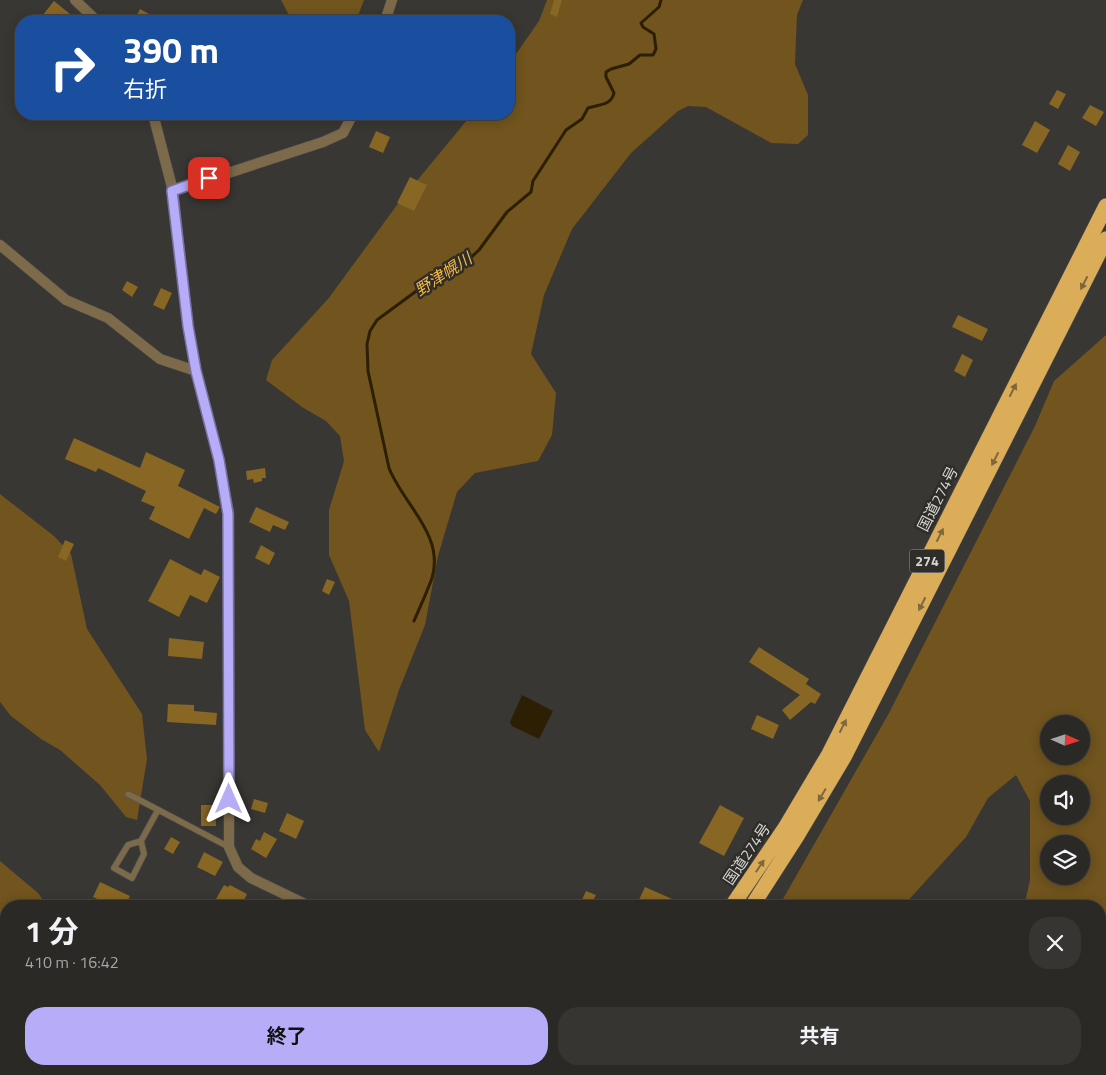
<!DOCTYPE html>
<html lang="ja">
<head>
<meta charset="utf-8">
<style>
	:root { --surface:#2b2926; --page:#373532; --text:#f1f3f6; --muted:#a6a6a7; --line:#474543; --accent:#b6acf8 }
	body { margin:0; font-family:"Titillium Web","Noto Sans JP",sans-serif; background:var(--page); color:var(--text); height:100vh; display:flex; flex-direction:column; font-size:19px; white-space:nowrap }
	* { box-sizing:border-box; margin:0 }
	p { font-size:16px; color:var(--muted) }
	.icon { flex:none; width:28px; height:28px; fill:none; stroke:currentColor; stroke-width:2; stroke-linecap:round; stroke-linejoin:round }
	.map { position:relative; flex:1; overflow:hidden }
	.details { position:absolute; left:0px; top:900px; width:1106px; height:175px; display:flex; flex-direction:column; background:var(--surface); border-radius:20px 20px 0 0; box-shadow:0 2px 12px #0003,0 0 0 1px var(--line) }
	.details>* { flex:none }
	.guide { position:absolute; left:15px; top:15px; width:500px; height:105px; border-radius:20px; box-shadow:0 2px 12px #0003,0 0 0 1px var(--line); background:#1a4fa0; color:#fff; overflow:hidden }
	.needle { width:32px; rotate:93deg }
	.controls { position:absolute; left:1040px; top:715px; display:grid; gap:10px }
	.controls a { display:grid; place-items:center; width:50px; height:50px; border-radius:50%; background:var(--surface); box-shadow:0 2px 12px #0003,0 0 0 1px var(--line); font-size:25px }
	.pin { position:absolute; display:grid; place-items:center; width:42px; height:42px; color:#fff; margin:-21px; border-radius:10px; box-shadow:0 2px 8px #0006 }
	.me { position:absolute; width:55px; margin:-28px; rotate:0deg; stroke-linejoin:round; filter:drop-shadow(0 0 4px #0008) }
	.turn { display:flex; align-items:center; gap:18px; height:105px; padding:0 25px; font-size:22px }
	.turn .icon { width:65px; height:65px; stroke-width:2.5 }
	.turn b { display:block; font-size:35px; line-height:42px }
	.round { display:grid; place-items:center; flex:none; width:52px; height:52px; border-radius:20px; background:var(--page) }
	.summary { display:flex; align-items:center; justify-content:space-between; height:85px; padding:0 25px }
	h1 { font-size:30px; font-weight:700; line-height:38px }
	.action { display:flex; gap:10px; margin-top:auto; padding:10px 25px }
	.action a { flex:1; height:58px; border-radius:20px; background:var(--accent); color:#111; font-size:20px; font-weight:700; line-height:58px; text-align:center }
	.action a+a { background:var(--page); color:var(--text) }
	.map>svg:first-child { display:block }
	.green { fill:#71541e; fill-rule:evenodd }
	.water { fill:#2d1f04 }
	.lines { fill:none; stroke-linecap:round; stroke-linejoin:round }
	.stream { stroke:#2d1f04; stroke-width:3 }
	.building { fill:#886624 }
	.lane-casing { stroke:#555350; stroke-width:7 }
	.street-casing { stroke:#555350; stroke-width:11 }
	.highway-casing { stroke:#555350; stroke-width:16 }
	.lane { stroke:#7d6a4a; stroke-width:5.5 }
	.street { stroke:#7d6a4a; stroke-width:10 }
	.highway { stroke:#dcad59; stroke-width:15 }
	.oneway { fill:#7d673f }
	.route-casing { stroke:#7670a1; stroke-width:12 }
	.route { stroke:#b6acf8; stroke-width:9 }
	.labels { text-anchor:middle; stroke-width:5; stroke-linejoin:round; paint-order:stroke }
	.shield { fill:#2f2d29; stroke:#a5a3a0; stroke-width:1 }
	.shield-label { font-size:14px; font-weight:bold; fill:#d7d5d3 }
	.street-label { font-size:15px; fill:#d7d5d3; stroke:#2f2d29 }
	.water-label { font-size:16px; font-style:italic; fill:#f7ba46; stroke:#2f2d29 }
</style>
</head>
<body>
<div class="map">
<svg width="1106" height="1075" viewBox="0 0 1106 1075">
	<rect width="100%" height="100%" fill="#393733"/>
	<!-- green -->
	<path class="green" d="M281 0H364L356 21H292Z
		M547 0H803L797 15 795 64 808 95V135L798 144 771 143 706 107 688 106 678 111 631 153 572 229 544 295 531 354 556 393 552 435 538 461 475 473 457 492 438 556 425 625 399 690 379 752 365 730 349 601 329 555V510L344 461 340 436 326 421 302 407 266 380 272 360 328 299 397 205 472 114H509V64L539 21Z
		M1106 335V1075H1092V1069H1100V906H1024L1030 880V801L1016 775 988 798 966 837 903 906H779L889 713 1035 426 1054 381ZM1049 724H1081V756H1049ZM1049 784H1081V816H1049ZM1049 844H1081V876H1049Z
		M0 494 54 536 71 554 87 629 142 714 147 759 137 820 126 817 100 785 60 750 41 739 11 716 0 702Z
		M0 861 38 893 47 906H6V1044L0 1035Z
		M33 1069H144L142 1075H40Z
		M728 1069H789L784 1075H741Z
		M926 1069H1010L1006 1075H921Z"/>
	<!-- water -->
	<path class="water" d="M522 695 553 711 539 739 512 726 510 722Z"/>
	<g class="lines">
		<!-- stream -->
		<path class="stream" d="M414 621C420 607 427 592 432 578 445 535 403 504 389 468L368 371 367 344 370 331 377 320 434 278 466 262 479 250 507 212 531 192 533 181 566 130 582 119 588 108C599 104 611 106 614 93L606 77V72L611 69 629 64 640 55H653L656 49 654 34 643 27 641 23 659 7 661 0"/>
	</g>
	<!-- building -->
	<path class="building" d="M554 0H562L557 17 550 14Z
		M54 1 70 14 64 21H49L42 16Z
		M140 9 149 14 146 21H134Z
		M1057 90 1066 94 1058 109 1049 104Z
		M1090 105 1104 112 1096 126 1082 118Z
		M1035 121 1050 130 1037 153 1022 145Z
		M376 131 390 137 383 153 369 147Z
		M1068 145 1080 152 1070 171 1058 164Z
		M410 177 427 185 414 211 397 203Z
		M127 281 138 287 132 297 122 290Z
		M161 288 172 293 164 310 153 305Z
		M958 315 988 329 982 341 952 327Z
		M962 354 973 360 965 377 954 371Z
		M74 438 140 468 146 452 185 470 178 486 220 507 216 514 204 508 189 539 149 519 155 507 141 501 146 491 98 468 96 472 65 459Z
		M265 468 266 478H262V481L254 483 253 479 247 480 246 471Z
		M256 507 289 522 285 530 273 525 270 532 249 522Z
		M65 540 74 544 66 561 58 557Z
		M261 545 275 553 269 565 255 558Z
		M170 559 201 575 204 569 220 577 207 603 190 595 179 617 148 601Z
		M327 579 335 582 329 595 322 591Z
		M169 638 204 642 202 659 168 656Z
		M759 647 809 679 806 684 821 694 815 704 811 702 790 720 782 710 800 695 749 662Z
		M168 704 194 705V711L217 713 216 725 167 722Z
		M757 715 779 725 773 739 751 729Z
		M254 799 268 803 265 813 251 809Z
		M201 805H215L216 826H201Z
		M720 805 744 818 724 856 699 843Z
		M287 813 304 821 296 839 279 831Z
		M264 832 277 839 266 858 251 849 256 839 260 841Z
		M171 837 180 842 173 854 164 849Z
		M204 852 223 862 215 876 197 867Z
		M100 882 130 896 125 906H113L93 897Z
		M224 885 228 887 230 885 247 894 242 904 234 900 229 906 216 899Z
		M645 887 688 906H643L637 904Z
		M586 891 596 895 590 906H579Z"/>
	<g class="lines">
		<defs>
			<path id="lane" d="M128 794 229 847
				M141 841 128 845 114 868 132 878 144 854 141 841 158 810
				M359 1075 362 1069"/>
			<path id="street" d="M75 0 97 21
				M385 21 392 0
				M153 114 173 191 188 326 196 371 219 460 229 514V847L238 867 251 878 309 906
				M173 191 323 142 343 133 353 114
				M0 245 66 300 108 318 160 359 196 371"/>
			<path id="highway" d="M732 906 785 828 829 754 1106 206
				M752 906 797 836 844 757 1106 239
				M606 1075 611 1069
				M625 1075 630 1069"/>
		</defs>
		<!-- lane casing -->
		<use href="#lane" class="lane-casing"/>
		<!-- street casing -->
		<use href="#street" class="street-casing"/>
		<!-- highway casing -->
		<use href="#highway" class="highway-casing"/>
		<!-- lane -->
		<use href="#lane" class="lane"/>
		<!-- street -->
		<use href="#street" class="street"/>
		<!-- highway -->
		<use href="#highway" class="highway"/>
	</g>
	<!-- one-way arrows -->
	<defs><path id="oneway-solid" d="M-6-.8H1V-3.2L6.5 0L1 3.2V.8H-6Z" transform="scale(1.25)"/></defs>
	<g class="oneway">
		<use href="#oneway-solid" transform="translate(1084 283) rotate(117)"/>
		<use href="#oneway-solid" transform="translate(1013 390) rotate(-63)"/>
		<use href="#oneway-solid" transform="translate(995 459) rotate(117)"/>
		<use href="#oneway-solid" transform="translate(940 535) rotate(-63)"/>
		<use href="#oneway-solid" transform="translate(922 604) rotate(117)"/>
		<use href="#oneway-solid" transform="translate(843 726) rotate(-63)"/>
		<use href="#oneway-solid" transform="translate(822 795) rotate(121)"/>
		<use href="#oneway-solid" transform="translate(760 866) rotate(-56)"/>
	</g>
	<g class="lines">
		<defs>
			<path id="route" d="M209 178 172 191 188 326 196 371 219 460 228 514 229 799"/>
		</defs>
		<!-- route casing -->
		<use href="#route" class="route-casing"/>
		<!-- route -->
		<use href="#route" class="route"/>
	</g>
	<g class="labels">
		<!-- shield labels -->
		<rect class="shield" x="909.5" y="549.5" width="35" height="23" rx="4"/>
		<g class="shield-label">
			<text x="927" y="566">274</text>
		</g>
		<!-- street labels -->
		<g class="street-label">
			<text transform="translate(938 499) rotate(-63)" y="5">国道274号</text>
			<text transform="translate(747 854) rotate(-56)" y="5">国道274号</text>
		</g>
		<!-- water labels -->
		<g class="water-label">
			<text transform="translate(443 274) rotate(-33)" y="6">野津幌川</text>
		</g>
	</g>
</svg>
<div class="controls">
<a><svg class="needle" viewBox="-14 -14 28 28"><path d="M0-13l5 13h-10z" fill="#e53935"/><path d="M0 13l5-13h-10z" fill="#a6a6a7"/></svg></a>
<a><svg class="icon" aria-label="sound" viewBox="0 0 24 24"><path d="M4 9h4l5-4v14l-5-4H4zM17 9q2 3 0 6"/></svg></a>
<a><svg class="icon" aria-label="layers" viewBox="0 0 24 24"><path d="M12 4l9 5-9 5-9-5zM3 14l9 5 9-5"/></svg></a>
</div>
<div class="pin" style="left:209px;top:178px;background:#d93025"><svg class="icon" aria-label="arrive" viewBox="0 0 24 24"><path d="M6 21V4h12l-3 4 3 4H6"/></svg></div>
<svg class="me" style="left:229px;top:799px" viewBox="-20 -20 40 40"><path d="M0-17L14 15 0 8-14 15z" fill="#b6acf8" stroke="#fff" stroke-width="4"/></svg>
<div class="guide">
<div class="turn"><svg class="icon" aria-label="right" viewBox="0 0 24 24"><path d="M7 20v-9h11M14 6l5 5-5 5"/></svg><div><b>390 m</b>右折</div></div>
</div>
<section class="details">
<div class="summary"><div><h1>1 分</h1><p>410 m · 16:42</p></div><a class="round"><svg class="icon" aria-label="close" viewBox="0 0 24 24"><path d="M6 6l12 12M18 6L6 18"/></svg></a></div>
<div class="action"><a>終了</a><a>共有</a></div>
</section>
</div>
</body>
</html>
